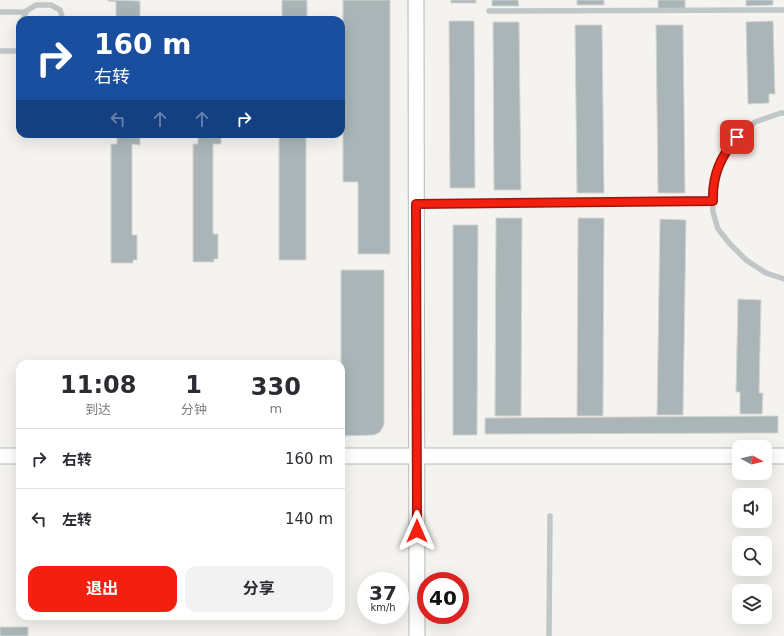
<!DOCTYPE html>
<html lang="zh">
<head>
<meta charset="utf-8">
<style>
	:root { --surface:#fff; --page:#f2f2f3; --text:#2b2b33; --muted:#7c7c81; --line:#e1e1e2; --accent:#f4200f }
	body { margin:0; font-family:"DejaVu Sans","Noto Sans SC",sans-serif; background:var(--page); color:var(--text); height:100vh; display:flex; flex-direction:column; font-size:15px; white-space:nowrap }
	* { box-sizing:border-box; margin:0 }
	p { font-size:13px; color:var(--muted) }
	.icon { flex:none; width:22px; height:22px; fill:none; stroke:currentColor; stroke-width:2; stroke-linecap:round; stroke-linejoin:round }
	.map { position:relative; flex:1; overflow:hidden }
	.panel { position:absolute; left:16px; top:360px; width:329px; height:260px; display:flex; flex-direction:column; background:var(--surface); border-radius:12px; box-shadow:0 4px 16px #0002 }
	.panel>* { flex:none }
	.hud { position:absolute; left:16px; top:16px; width:329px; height:122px; border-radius:12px; box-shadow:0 4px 16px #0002; background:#1a4fa0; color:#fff; overflow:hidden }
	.needle { width:26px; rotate:97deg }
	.tools { position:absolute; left:732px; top:440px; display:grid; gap:8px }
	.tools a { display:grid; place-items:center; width:40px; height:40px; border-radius:8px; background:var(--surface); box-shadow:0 4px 16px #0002; font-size:20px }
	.speed { position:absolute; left:357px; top:572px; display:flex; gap:8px; font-size:20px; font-weight:700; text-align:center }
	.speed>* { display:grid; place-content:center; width:52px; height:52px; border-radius:50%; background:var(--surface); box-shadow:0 4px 16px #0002; line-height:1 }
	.speed small { font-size:10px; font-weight:400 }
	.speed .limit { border:6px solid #d22; background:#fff; color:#111 }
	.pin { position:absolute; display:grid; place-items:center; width:34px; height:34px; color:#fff; margin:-17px; border-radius:8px; box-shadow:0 2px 6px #0006 }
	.me { position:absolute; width:44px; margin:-22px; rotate:0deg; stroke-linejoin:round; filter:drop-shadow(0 0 3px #0008) }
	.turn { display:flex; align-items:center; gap:14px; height:84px; padding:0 12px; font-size:18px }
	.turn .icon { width:52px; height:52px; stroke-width:2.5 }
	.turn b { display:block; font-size:28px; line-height:34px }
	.lanes { display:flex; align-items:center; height:38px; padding:0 12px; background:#0003; justify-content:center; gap:20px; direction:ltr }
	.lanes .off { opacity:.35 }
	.eta { display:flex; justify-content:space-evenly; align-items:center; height:68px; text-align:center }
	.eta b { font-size:24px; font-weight:700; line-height:28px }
	.button { display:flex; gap:8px; margin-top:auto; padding:8px 12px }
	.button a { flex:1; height:46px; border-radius:12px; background:var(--accent); color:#fff; font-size:16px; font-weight:700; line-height:46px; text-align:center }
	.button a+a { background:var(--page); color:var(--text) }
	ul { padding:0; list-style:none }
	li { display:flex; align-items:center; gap:12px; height:60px; padding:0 12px; border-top:1px solid var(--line) }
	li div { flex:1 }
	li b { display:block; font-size:15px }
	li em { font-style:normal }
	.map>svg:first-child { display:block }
	.building { fill:#a9b5b7; stroke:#d5d5d2 }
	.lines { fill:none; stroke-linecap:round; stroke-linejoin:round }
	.secondary-casing { stroke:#b3babd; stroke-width:17 }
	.lane { stroke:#c1c6c8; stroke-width:5.5 }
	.secondary { stroke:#fff; stroke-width:15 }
	.route-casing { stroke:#9f150a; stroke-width:10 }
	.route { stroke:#f4200f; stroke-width:7 }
</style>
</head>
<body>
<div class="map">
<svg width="784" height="636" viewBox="0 0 784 636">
	<rect width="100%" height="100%" fill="#f4f3ef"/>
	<!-- building -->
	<path class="building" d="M108 0 140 1V20H116V2L108 1Z
		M282 0H307V20H282Z
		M343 0H390V254H358V182H343Z
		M451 0H476V3H451Z
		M492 0H518L519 6H492Z
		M577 0H604V5H577Z
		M658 0H685V9H658Z
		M746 0H773V5L746 6Z
		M449 21H474L475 188H450Z
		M773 21 775 94H769V103L748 104 746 22Z
		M493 22H519L521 190H494Z
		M575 25H602L604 193H577Z
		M656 25H683L685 193H658Z
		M117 134H140V145L132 144V235H137V260H133V263H111V144H117Z
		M198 134H221V144H213V234H218V259H214V262H193V144H198Z
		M279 134H306V260H279Z
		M496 218H522L521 416H495Z
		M578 218H604L603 416H577Z
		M660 219 686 220 683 415H657Z
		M453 225H478L477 435H453Z
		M341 270H384V425L380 432 374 435 341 436Z
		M738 299 761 300 759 393H763L762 414H740V392H736Z
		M778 416V433L485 434V418Z
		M0 627H28V636H0Z"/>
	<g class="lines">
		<defs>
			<path id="secondary" d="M416 0 417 636
				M0 456H20
				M341 456H739
				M765 456H784"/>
		</defs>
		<!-- secondary casing -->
		<use href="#secondary" class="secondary-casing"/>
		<!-- lane -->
		<path class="lane" d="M489 11 784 10
			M0 12H26
			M23 20 26 11 36 5H51L60 10 63 20
			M20 40V45
			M0 51H20
			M784 113H781L755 122 737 137 727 150 720 162 715 176 712 192 713 212 718 229 730 244 746 260 766 273 784 279
			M417 204 713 201
			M549 636 550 516"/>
		<!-- secondary -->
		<use href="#secondary" class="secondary"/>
	</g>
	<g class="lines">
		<defs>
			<path id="route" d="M417 531 416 204 713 201C712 175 721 156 737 137"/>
		</defs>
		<!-- route casing -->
		<use href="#route" class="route-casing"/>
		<!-- route -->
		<use href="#route" class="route"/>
	</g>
</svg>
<div class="tools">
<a><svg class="needle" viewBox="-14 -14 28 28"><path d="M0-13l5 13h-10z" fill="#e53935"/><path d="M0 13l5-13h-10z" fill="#7c7c81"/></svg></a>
<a><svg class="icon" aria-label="sound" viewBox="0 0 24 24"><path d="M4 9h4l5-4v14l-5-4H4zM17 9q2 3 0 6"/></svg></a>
<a><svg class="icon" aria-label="search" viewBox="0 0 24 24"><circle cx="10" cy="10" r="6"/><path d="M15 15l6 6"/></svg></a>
<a><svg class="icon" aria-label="layers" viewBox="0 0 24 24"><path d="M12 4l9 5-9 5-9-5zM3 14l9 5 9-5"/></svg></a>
</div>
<div class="speed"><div>37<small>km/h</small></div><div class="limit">40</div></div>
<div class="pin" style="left:737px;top:137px;background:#d93025"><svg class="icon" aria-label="arrive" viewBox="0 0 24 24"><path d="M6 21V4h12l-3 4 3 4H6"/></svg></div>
<svg class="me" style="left:417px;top:531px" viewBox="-20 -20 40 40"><path d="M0-17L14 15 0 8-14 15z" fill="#f4200f" stroke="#fff" stroke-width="4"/></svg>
<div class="hud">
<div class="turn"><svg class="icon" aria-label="right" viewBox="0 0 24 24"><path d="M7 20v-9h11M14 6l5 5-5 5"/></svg><div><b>160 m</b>右转</div></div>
<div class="lanes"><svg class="icon off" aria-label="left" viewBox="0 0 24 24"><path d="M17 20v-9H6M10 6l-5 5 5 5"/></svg><svg class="icon off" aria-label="ahead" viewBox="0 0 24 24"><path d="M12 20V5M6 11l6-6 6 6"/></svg><svg class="icon off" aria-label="ahead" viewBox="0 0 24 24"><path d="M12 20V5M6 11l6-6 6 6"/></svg><svg class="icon" aria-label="right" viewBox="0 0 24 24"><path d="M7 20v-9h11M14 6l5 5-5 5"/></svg></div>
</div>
<section class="panel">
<div class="eta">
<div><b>11:08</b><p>到达</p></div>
<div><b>1</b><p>分钟</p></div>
<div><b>330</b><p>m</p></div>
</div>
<ul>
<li><svg class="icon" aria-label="right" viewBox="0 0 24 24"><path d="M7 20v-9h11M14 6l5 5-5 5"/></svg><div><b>右转</b></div><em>160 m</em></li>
<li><svg class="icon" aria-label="left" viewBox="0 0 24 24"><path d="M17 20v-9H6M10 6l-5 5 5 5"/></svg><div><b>左转</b></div><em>140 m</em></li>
</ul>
<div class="button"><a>退出</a><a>分享</a></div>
</section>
</div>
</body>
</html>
